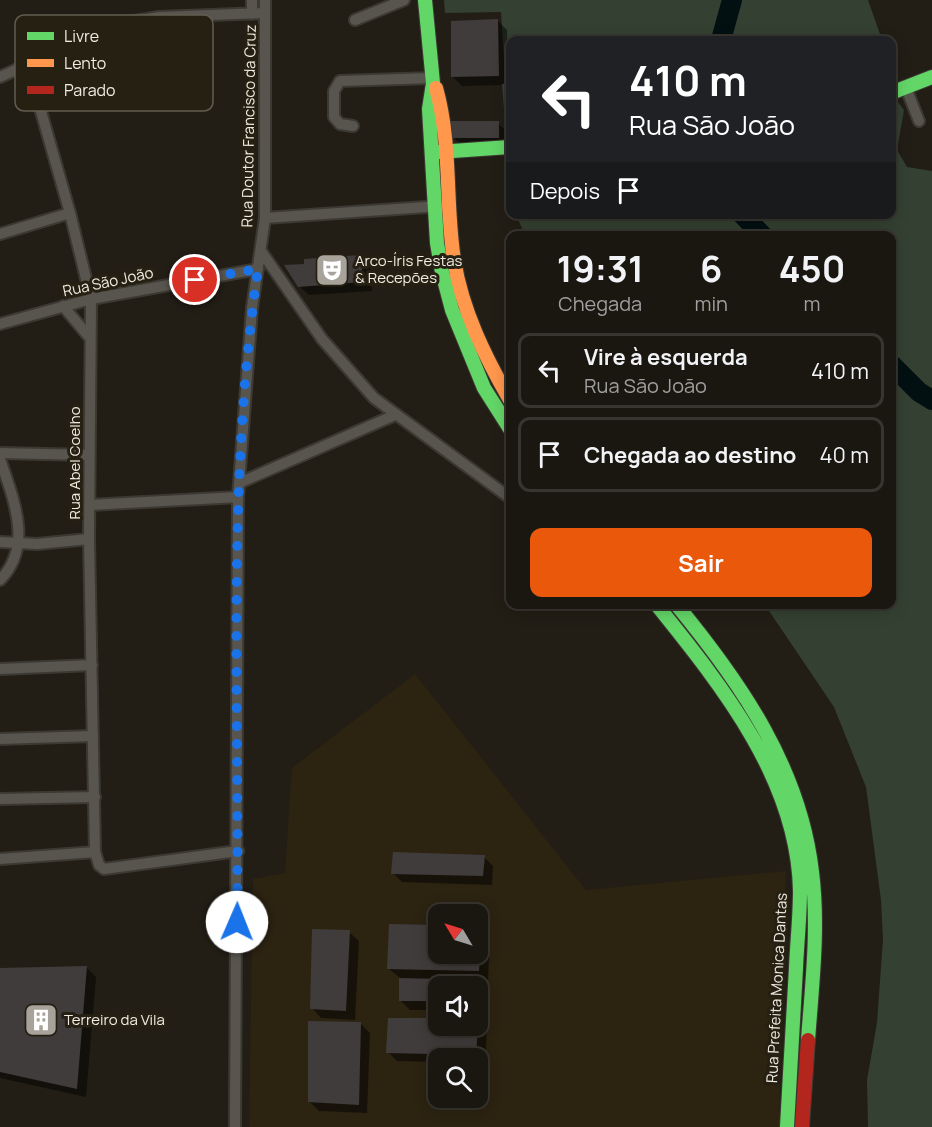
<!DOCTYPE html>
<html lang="pt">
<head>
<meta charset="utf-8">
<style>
	:root { --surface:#1a1610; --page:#27231e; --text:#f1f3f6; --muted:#9f9f9f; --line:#383530; --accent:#ea580c }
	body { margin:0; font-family:Manrope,sans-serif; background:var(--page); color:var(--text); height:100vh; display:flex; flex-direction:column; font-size:22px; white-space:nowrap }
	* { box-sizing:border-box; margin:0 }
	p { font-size:20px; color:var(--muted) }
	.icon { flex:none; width:33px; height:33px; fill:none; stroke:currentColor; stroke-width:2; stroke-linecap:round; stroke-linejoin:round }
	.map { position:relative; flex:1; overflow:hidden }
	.panel { position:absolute; left:506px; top:231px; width:390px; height:378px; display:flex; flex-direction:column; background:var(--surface); border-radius:12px; box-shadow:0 3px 15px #0003,0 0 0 2px var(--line) }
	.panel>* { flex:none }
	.hud { position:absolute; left:506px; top:36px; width:390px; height:183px; border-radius:12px; box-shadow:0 3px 15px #0003,0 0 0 2px var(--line); background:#202124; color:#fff; overflow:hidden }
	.needle { width:39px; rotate:308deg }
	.fabs { position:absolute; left:428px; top:904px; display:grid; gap:12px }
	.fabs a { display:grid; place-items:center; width:60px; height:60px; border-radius:12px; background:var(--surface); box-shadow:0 3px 15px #0003,0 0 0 2px var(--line); font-size:30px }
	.pin { position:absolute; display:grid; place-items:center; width:51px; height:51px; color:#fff; margin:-26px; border:3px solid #fff; border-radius:50%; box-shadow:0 2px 6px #0007 }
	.me { position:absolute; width:66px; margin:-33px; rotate:1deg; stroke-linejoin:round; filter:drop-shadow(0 0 4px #0008) }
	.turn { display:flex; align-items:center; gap:21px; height:126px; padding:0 24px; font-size:27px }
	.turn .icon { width:78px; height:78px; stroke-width:2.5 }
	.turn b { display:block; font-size:42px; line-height:51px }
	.then { display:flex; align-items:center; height:57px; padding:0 24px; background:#0003; gap:12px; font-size:22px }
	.eta { display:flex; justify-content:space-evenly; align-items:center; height:102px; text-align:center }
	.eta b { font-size:36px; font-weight:700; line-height:42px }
	.button { display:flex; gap:12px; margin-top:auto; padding:12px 24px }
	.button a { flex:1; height:69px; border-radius:12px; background:var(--accent); color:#fff; font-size:24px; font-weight:700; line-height:69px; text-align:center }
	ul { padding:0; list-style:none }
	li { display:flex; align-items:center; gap:18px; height:75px; margin:0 12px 9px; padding:0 12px; border:3px solid var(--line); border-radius:12px }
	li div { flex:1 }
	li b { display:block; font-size:22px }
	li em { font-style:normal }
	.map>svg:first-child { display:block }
	.built { fill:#2c2311; fill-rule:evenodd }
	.green { fill:#344132 }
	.shadow { fill:#0007 }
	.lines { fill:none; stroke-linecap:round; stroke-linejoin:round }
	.river { stroke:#031012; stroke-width:20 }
	.building { fill:#403c3c }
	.street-casing { stroke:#3c3933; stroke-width:14 }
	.fast-casing { stroke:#3c3933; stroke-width:16 }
	.slow-casing { stroke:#3c3933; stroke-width:16 }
	.jam-casing { stroke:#3c3933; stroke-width:16 }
	.street { stroke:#58554f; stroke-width:10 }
	.fast { stroke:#63d668; stroke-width:14 }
	.slow { stroke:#ff974d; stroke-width:14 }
	.jam { stroke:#b3261e; stroke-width:14 }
	.route { stroke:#1a73e8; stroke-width:10; stroke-dasharray:0 18 }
	.labels { text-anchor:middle; stroke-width:6; stroke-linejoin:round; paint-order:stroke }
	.street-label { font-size:15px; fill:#efebe2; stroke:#262012 }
	.poi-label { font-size:15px; fill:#efebe2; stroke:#262012; text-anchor:start }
	.key { fill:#262012; stroke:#625d50; stroke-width:1.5 }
	.key-label { font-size:16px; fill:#efebe2 }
</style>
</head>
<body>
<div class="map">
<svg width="932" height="1127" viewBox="0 0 932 1127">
	<rect width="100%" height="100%" fill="#221e16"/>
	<!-- built -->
	<path class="built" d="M415 674 586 890 786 871 779 1127H249L253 879 285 873 292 768ZM438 915H477V954H438ZM438 987H477V1026H438ZM438 1059H477V1098H438Z"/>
	<!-- green -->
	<path class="green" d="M444 0H868L882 40H510V76L505 77 501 12 445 13Z
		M898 102 904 110 897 150 907 167 932 171V1127H868L867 1080 877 1023 883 939 881 900 866 787 834 707 765 605 891 604V236L525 235 516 215 891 214V104Z"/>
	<!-- shadow -->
	<path class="shadow" d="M498 21 507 30 510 135 505 130V144H460L453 137 498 123 507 132 503 85 462 86 452 76Z
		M361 256 370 266 372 291 309 295 299 286Z
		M484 857 493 866 492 885 402 882 393 873Z
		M438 926V954H477V927H481L490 936 488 980H478L489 991 488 1011H477V987H438V1010H410L400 1000V978L389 969Z
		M349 932 359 941 355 1020 321 1018 312 1008Z
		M87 968 96 977 86 1097 0 1078V970Z
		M438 1019V1026H477L478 1020 487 1029 485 1064 477 1063V1059H438V1062L397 1061 388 1052Z
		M361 1024 370 1033 367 1113 319 1111 309 1101Z"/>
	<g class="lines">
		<!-- river -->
		<path class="river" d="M721 40 732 0
			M742 214 763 236
			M891 364 919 392 932 400"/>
	</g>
	<!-- building -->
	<path class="building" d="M498 19 499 76 451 77V21Z
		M510 83V132L506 133 502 84Z
		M450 121H499V138H451Z
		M361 255 363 282 298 287 284 265 304 264V259Z
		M393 852 485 855 483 876 391 874Z
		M389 924 438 925V954H477V925H482L479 971 387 969Z
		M312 929 350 930 346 1011 310 1009Z
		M87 966 77 1089 0 1072V968Z
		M399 978 480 980 479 1004 477 987H438V1001H399Z
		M388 1018H438V1026H478L476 1055 386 1053Z
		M308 1021 361 1022 359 1105 308 1102Z"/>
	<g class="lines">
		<defs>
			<path id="street" d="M252 0V14
				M355 20 404 0
				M28 66 70 213 91 299 89 539 95 852 99 865 104 869 238 851
				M0 77 117 24 159 17 265 13
				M906 88 919 121
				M353 126 340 124 334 117V91L340 81 432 78
				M265 218 441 206
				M0 234 70 213
				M261 251 322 339 374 398 510 498
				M63 306 90 338
				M0 324 91 299 258 269
				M0 453 89 455
				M0 459C13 498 34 546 0 580
				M239 483 395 415
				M89 505 238 497
				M0 542 37 544 89 539
				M0 669 92 665
				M0 739 93 736
				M0 799 95 797
				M0 859 95 852
				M235 1127 238 497 252 308 265 218V0"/>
			<path id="fast" d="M425 0 433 83 429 109 437 243 442 272 452 310 484 388 510 429
				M891 93 932 77
				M438 152 510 147
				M656 604C722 686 798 780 800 891 800 917 797 943 796 968 793 1021 790 1074 787 1127
				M676 604C741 683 800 768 812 872 819 927 812 985 808 1040"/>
			<path id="slow" d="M436 88C452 145 445 203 454 260 462 310 485 357 510 400"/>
			<path id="jam" d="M802 1127 808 1040"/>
		</defs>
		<!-- street casing -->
		<use href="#street" class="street-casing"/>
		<!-- fast casing -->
		<use href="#fast" class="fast-casing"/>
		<!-- slow casing -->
		<use href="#slow" class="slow-casing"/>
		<!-- jam casing -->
		<use href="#jam" class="jam-casing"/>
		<!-- street -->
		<use href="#street" class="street"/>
		<!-- fast -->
		<use href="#fast" class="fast"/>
		<!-- slow -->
		<use href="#slow" class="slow"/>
		<!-- jam -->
		<use href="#jam" class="jam"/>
	</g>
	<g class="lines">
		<!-- route -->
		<path class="route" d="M195 280 258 269C226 484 240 705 237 922"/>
	</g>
	<!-- icons -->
	<defs>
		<symbol id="theatre-square" viewBox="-11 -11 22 22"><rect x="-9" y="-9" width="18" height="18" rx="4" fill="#a7a39b" stroke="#262012"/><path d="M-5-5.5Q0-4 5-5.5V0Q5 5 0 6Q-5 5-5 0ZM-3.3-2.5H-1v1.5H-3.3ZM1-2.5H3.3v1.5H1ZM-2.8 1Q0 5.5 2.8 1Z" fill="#fff"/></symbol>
		<symbol id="building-square" viewBox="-11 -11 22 22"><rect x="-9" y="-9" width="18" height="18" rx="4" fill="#a7a39b" stroke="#262012"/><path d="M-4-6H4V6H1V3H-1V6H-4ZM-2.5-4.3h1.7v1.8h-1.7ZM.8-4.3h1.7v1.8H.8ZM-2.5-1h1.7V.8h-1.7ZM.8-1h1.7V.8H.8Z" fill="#fff"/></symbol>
	</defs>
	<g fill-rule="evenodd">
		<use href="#theatre-square" x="313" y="251" width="38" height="38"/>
		<use href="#building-square" x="22" y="1001" width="38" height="38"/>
	</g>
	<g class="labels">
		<!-- street labels -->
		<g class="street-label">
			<text transform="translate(249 126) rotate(-89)" y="5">Rua Doutor Francisco da Cruz</text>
			<text transform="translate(108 282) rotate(-12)" y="5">Rua São João</text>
			<text transform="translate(75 463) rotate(-90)" y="5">Rua Abel Coelho</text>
			<text transform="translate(777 988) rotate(-87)" y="5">Rua Prefeita Monica Dantas</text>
		</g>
		<!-- poi labels -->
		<g class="poi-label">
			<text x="355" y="266">Arco-Íris Festas<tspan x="355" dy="17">&amp; Recepões</tspan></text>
			<text x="64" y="1025">Terreiro da Vila</text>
		</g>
	</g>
	<!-- legend -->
	<rect x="15" y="15" width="198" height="96" rx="9" class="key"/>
	<rect x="27" y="32" width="27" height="8" fill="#63d668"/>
	<rect x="27" y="59" width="27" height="8" fill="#ff974d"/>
	<rect x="27" y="86" width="27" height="8" fill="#b3261e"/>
	<g class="key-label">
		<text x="64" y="42">Livre</text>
		<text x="64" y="69">Lento</text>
		<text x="64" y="96">Parado</text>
	</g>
</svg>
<div class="fabs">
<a><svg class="needle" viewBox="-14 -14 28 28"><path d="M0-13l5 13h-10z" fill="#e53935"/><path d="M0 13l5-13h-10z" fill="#9f9f9f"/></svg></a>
<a><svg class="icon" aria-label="sound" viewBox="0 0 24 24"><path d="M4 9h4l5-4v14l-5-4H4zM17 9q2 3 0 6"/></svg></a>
<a><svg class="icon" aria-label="search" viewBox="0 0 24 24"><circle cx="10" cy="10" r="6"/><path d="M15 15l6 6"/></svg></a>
</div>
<div class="pin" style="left:195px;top:280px;background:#d93025"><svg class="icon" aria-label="arrive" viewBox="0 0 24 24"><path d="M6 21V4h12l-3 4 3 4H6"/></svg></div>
<svg class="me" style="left:237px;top:922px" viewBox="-20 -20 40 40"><circle r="19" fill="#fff"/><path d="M0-13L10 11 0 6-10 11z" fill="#1a73e8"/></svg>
<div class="hud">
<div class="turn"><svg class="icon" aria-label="left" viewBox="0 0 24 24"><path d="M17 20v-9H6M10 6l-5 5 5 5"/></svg><div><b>410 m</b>Rua São João</div></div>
<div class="then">Depois<svg class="icon" aria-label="arrive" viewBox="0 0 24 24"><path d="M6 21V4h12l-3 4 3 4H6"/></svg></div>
</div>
<section class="panel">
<div class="eta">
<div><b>19:31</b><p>Chegada</p></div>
<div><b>6</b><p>min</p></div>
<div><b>450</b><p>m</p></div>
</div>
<ul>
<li><svg class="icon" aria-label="left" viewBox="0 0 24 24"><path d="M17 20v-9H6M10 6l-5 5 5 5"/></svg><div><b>Vire à esquerda</b><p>Rua São João</p></div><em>410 m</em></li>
<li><svg class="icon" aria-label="arrive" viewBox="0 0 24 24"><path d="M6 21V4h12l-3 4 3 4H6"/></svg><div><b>Chegada ao destino</b></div><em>40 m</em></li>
</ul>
<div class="button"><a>Sair</a></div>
</section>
</div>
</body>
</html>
